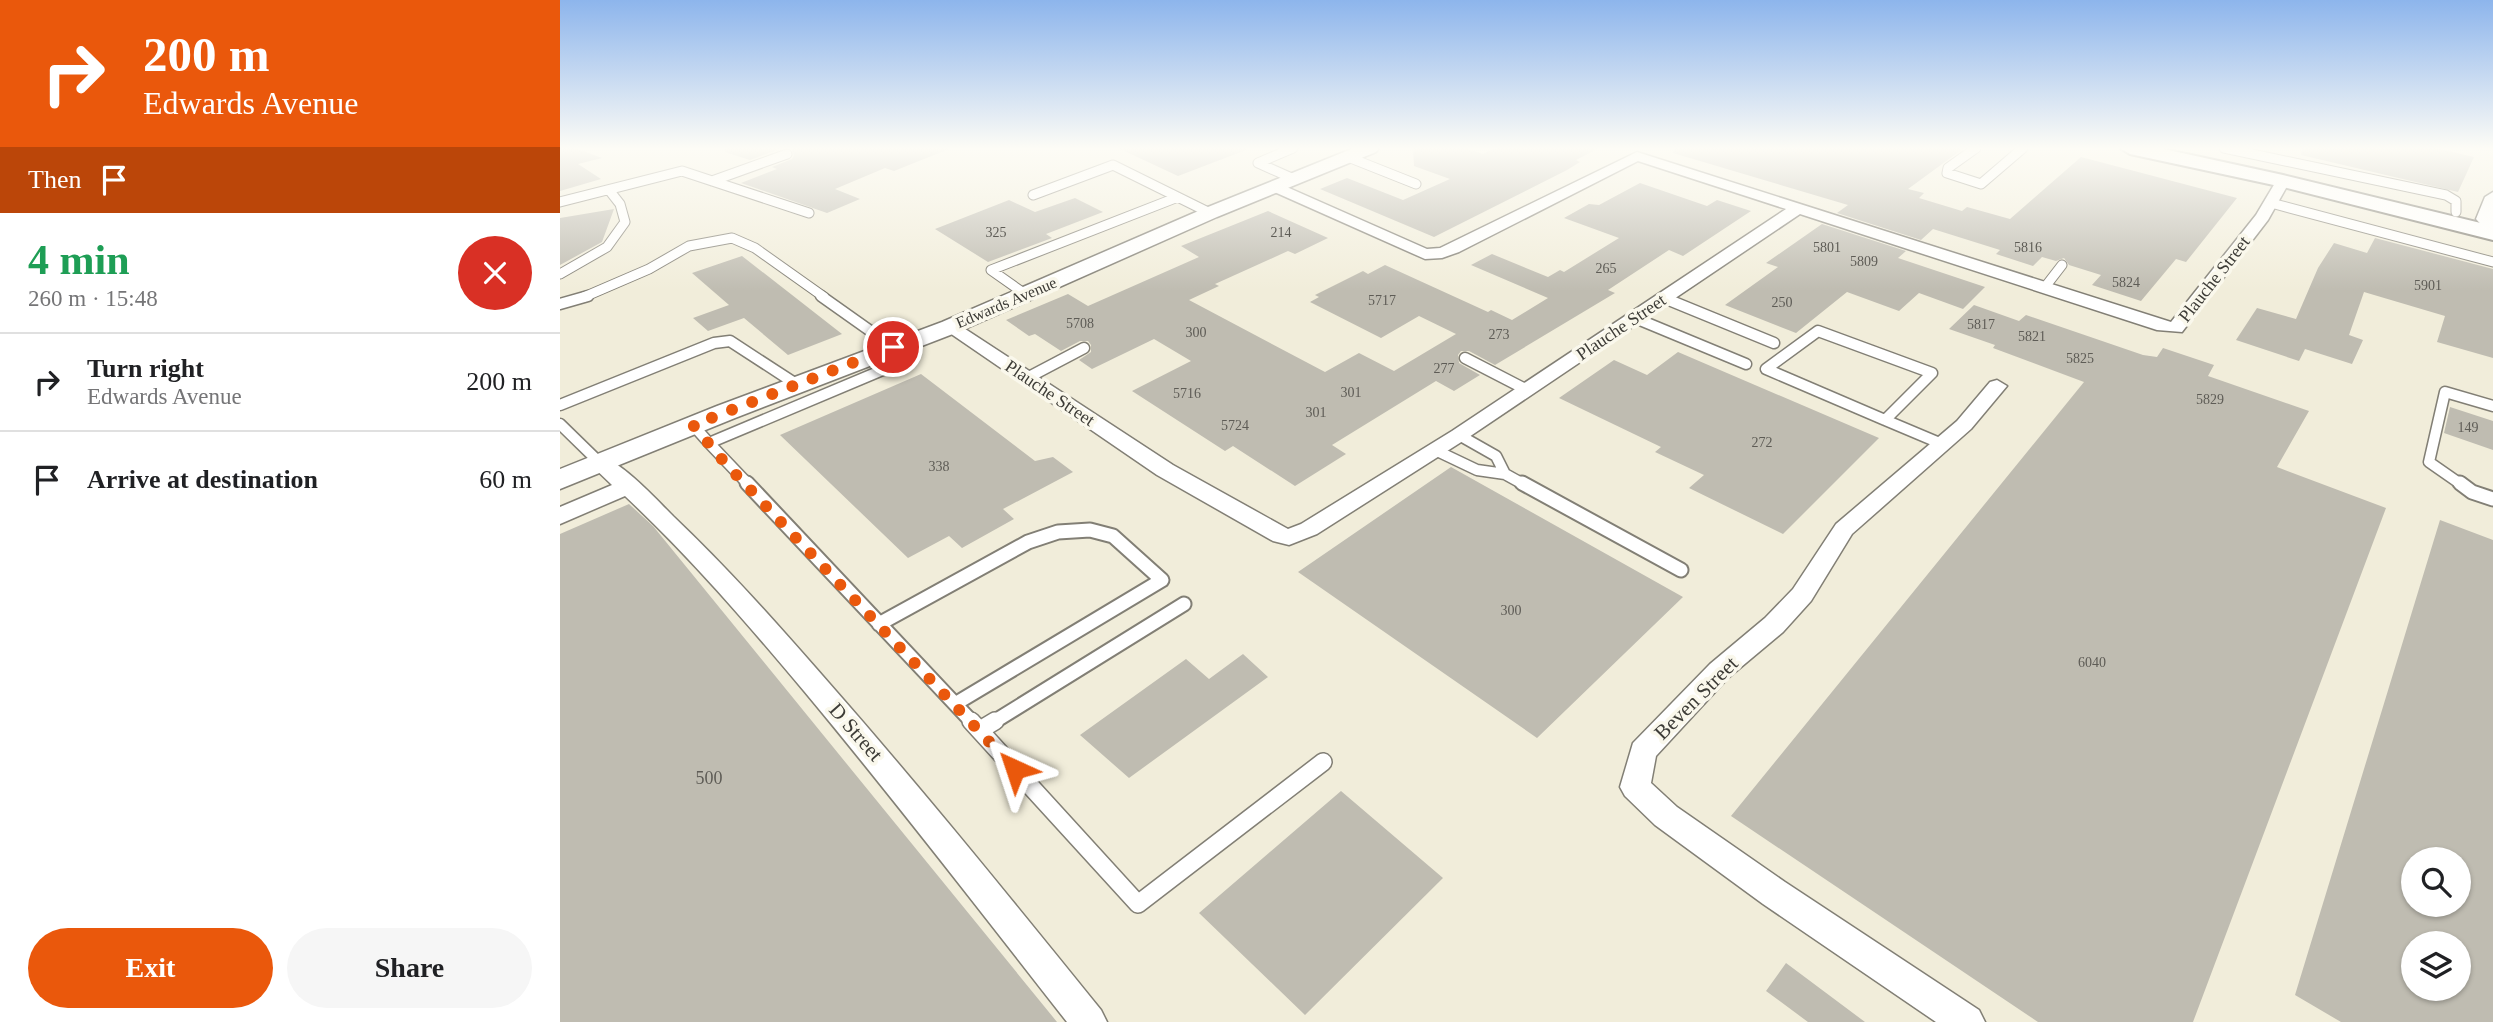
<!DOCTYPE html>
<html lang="en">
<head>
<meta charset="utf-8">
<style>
	:root { --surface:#fff; --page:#f6f6f6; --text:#202124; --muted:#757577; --line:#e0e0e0; --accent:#ea580c }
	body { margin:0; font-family:Georgia,serif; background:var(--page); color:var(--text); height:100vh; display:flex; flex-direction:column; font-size:26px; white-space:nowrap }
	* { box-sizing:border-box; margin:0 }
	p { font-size:23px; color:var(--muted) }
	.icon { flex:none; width:38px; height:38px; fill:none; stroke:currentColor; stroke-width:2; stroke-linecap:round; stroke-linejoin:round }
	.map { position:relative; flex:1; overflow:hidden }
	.panel { display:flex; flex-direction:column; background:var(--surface); width:560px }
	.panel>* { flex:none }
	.hud { background:#ea580c; color:#fff; overflow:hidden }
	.tools { position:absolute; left:1841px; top:847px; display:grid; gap:14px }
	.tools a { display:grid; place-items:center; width:70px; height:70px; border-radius:50%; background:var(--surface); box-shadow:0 2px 5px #0004; font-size:35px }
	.pin { position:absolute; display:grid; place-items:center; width:60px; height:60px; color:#fff; margin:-30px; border:4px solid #fff; border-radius:50%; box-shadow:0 2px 7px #0007 }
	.me { position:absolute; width:77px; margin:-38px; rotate:318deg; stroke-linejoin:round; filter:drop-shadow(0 0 5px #0008) }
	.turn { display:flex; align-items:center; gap:24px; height:147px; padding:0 28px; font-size:32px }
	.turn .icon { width:91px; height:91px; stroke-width:2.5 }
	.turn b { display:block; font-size:49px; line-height:60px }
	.then { display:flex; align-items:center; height:66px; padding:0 28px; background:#0003; gap:14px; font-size:26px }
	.round { display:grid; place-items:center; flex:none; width:74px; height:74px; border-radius:37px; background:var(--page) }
	.headline { display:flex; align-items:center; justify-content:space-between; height:119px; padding:0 28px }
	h1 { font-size:42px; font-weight:700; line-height:52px; color:#1e9e55 }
	.cta { display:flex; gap:14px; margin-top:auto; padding:14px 28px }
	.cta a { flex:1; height:80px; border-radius:42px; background:var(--accent); color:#fff; font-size:28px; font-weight:700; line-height:80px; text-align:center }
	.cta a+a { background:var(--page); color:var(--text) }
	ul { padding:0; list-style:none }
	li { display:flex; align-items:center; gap:21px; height:98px; padding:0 28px; border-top:2px solid var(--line) }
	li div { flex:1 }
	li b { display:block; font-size:26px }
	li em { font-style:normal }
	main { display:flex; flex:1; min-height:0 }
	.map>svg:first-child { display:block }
	.built { fill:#f1edda; fill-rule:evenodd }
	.building { fill:#bfbcb1; fill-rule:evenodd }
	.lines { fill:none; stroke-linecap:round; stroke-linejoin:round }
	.service-far3-casing { stroke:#827f75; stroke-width:11 }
	.service-far2-casing { stroke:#827f75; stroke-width:13 }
	.service-far1-casing { stroke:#827f75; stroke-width:17 }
	.service-casing { stroke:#827f75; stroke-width:20 }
	.minor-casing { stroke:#827f75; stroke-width:3 }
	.tertiary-casing { stroke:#827f75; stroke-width:3 }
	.secondary-casing { stroke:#827f75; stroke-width:4 }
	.service-far3 { stroke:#fff; stroke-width:9 }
	.service-far2 { stroke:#fff; stroke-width:10 }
	.service-far1 { stroke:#fff; stroke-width:13 }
	.service { stroke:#fff; stroke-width:17 }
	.minor { fill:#fff; fill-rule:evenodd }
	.tertiary { fill:#fff; fill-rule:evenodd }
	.secondary { fill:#fff; fill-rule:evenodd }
	.route { stroke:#ea580c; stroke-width:12; stroke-dasharray:0 21.6 }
	.labels { text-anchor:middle; stroke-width:7; stroke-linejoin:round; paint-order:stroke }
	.number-label { font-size:14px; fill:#5e5c56 }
	.far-street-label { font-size:16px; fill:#3d3c37; stroke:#faf8ec }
	.street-label { font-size:18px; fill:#3d3c37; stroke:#faf8ec }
	.near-number-label { font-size:18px; fill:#5e5c56 }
	.near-street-label { font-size:21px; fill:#3d3c37; stroke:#faf8ec }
</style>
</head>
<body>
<main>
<section class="panel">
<div class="hud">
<div class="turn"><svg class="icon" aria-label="right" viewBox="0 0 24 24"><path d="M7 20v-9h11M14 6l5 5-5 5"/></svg><div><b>200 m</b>Edwards Avenue</div></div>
<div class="then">Then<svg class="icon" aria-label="arrive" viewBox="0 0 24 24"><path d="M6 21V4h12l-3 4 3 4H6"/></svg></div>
</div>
<div class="headline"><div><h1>4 min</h1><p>260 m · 15:48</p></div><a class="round" style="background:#d93025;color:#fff"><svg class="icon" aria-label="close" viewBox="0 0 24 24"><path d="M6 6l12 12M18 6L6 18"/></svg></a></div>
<ul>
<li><svg class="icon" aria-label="right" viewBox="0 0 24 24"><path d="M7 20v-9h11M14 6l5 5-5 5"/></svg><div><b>Turn right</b><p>Edwards Avenue</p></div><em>200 m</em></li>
<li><svg class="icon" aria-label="arrive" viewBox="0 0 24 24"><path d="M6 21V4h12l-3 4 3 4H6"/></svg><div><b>Arrive at destination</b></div><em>60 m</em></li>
</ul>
<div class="cta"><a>Exit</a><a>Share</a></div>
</section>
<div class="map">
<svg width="1933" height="1022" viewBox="0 0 1933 1022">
	<rect width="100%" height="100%" fill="#faf8ec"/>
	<!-- built -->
	<path class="built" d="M0 148H1933V1022H0ZM1853 859H1899V905H1853ZM1853 943H1899V989H1853Z"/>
	<!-- building -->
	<path class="building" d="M0 148H15L42 158 18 164 41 179 0 191Z
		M165 148H222L190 160 165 152Z
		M231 148H389V149L334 171 325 168 275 189 300 199 267 213 181 183 217 169 212 167 232 159 234 155Z
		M558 148H685L686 150 618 176Z
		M853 148H905L923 154 935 148H1039L1016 160 1020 162 1007 170 874 237 760 189 787 178 843 200 890 179 854 166Z
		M1114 148H1404L1348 189 1364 193 1359 198 1402 211 1407 207 1450 219 1521 157 1677 198 1626 262 1616 259 1581 301 1532 285 1541 275 1509 265 1504 258 1496 261 1482 257 1473 266 1436 254 1440 250 1373 229 1361 240 1277 213 1288 205 1113 153Z
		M1742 148H1875L1914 157 1898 192 1741 155Z
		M1080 183 1147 206 1157 200 1191 211 1123 256 1109 250 1048 290 1055 293 935 365 909 351H901L898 355 899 363 920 375 894 391 876 381 772 445 786 454 735 486 673 446 665 451 572 391 631 361 594 339 532 369 519 360 531 352V345L528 341H520L501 351 475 334 469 336 446 320 508 294 528 306 639 257 621 246 708 211 768 238 735 254 728 251 655 284 659 286 629 300 765 372 799 353 834 371 896 334 859 316 821 338 750 302 759 297 755 295 803 271 808 274 825 265 928 312 931 310 952 320 988 298 911 265 932 254 988 277 1000 270 1004 272 1059 238 1004 218 1029 204 1039 205Z
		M515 198 543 212 486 234 492 238 428 262 375 229 449 200 475 212Z
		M54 209 42 242 0 265V218Z
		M1262 224 1346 251 1338 258 1425 287 1403 309 1359 293 1339 311 1287 292 1236 333 1165 305 1218 267 1206 263Z
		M1815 238 1933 269V358L1877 342 1885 316 1804 292 1789 335 1803 340 1792 364 1745 349 1739 361 1676 340 1697 308 1736 319 1758 268 1774 243 1807 253Z
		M182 256 282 334 228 355 184 318 148 331 133 318 169 305 132 273Z
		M1414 305 1459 321 1466 315 1583 355 1597 357 1603 348 1654 365 1648 376 1749 411 1717 467 1826 508 1633 1022H1478L1171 816 1524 382 1433 348 1435 345 1389 329Z
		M1118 352 1319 438 1223 534 1129 488 1144 475 1095 452 1101 447 999 398 1054 360 1087 375Z
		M361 374 475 461 493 457 513 472 443 509 454 519 402 548 389 536 348 558 220 435Z
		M1890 407 1933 421V450L1884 433Z
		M891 467 1123 597 977 738 738 572Z
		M69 504 93 526 497 1022H0V534Z
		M1880 520 1933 540V1022H1781L1735 995ZM1853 859H1899V905H1853ZM1853 943H1899V989H1853Z
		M683 654 708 677 569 778 520 735 626 659 649 679Z
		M781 791 883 878 745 1015 639 913Z
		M1226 963 1305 1022H1248L1206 991Z"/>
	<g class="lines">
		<defs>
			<path id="service-far3" d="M733 148 698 163 734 179
				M1416 148 1388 168 1387 173 1421 184 1463 148
				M1664 148 1886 195 1896 201V212
				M788 157 856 184
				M152 181 227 154
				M473 195 553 165 650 213
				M0 202 122 171 249 213
				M1711 203 1933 262
				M0 274 47 247 65 222 60 204 49 190
				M1485 287 1502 265
				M465 294 431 270 618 197
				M24 297 89 269 129 246 172 238 195 248 264 297"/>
			<path id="service-far2" d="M261 296 333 347
				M1104 298 1214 343
				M0 304 28 296
				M1075 318 1186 364
				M1258 331 1372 373 1325 420 1206 369Z
				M905 358 967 390
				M467 378 524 348
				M0 405 154 343 170 341 236 384
				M1325 420 1382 444
				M0 424 40 463
				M133 425 149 443 337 364 321 351
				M149 443 189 485
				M875 450 917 470 945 474 936 456 899 435
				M945 474 965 485
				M1902 485 1869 462 1885 392 1933 406"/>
			<path id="service-far1" d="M187 483 413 723
				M962 483 1121 570
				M1900 483 1912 492 1933 499
				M319 624 468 542 498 532 530 530 553 536 602 580 395 704
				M432 723 624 604"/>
			<path id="service" d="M411 721 578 904 763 762
				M420 730 435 721"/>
			<path id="minor" d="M1077 152 1611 322 1696 215 1718 178 1723 177 1730 181 1708 220 1622 332 1597 330 1240 214 906 439 757 534 729 545 713 541 597 475 381 327 390 322 396 323 613 465 728 529 741 524 892 431 1226 209 1078 161 899 252 882 258 865 259 710 190 708 187 710 184H720L867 249 880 248Z
				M1933 192V233L1927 231 1916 219 1925 197Z
				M1437 380 1447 386 1411 429 1292 534 1251 601 1223 632 1168 678 1096 756 1091 783 1117 807 1225 882 1419 1010 1425 1022H1376L1203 904 1095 825 1065 796 1060 787 1073 743 1150 664 1205 618 1233 589 1276 524 1397 421 1430 382Z
				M40 456C62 462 96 499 113 516 169 569 219 626 269 683 363 790 452 900 541 1010L547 1022H507C420 911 334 799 244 691 187 623 129 556 65 496L0 524V507L52 485 29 463 32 458Z"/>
			<path id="tertiary" d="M794 148H819L816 152 657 217 398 332 175 418 0 489V469L157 406 382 322 643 209Z"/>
			<path id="secondary" d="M1560 148H1599L1723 175 1933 226V240L1723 187 1570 154Z"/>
		</defs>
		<!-- service-far3 casing -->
		<use href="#service-far3" class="service-far3-casing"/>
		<!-- service-far2 casing -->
		<use href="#service-far2" class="service-far2-casing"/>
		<!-- service-far1 casing -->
		<use href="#service-far1" class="service-far1-casing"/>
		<!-- service casing -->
		<use href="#service" class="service-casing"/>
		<!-- minor casing -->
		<use href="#minor" class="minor-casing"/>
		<!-- tertiary casing -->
		<use href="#tertiary" class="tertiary-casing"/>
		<!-- secondary casing -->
		<use href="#secondary" class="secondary-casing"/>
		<!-- service-far3 -->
		<use href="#service-far3" class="service-far3"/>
		<!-- service-far2 -->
		<use href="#service-far2" class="service-far2"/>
		<!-- service-far1 -->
		<use href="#service-far1" class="service-far1"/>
		<!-- service -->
		<use href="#service" class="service"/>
		<!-- minor -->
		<use href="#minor" class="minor"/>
		<!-- tertiary -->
		<use href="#tertiary" class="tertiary"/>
		<!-- secondary -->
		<use href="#secondary" class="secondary"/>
	</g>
	<!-- sky -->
	<linearGradient id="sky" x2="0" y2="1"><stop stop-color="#8db5ec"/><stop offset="0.51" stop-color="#fdfcf6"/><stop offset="1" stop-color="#fdfcf6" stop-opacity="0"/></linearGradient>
	<rect width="1933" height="291" fill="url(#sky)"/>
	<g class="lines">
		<!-- route -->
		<path class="route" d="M333 347 133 425 166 464 455 769"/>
	</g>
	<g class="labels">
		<!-- number labels -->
		<g class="number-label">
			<text x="436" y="237">325</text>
			<text x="721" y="237">214</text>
			<text x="1267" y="252">5801</text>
			<text x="1468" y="252">5816</text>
			<text x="1304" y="266">5809</text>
			<text x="1046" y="273">265</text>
			<text x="1566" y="287">5824</text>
			<text x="1868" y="290">5901</text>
			<text x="822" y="305">5717</text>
			<text x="1222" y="307">250</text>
			<text x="520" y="328">5708</text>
			<text x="1421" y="329">5817</text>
			<text x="636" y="337">300</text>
			<text x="939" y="339">273</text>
			<text x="1472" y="341">5821</text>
			<text x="1520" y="363">5825</text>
			<text x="884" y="373">277</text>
			<text x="791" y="397">301</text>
			<text x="627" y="398">5716</text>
			<text x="1650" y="404">5829</text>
			<text x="756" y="417">301</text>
			<text x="675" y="430">5724</text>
			<text x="1908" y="432">149</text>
			<text x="1202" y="447">272</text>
			<text x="379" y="471">338</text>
			<text x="951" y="615">300</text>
			<text x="1532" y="667">6040</text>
		</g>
		<!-- far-street labels -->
		<g class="far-street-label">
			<text transform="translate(446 302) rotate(-23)" y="6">Edwards Avenue</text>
		</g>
		<!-- street labels -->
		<g class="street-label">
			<text transform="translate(1654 279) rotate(-52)" y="6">Plauche Street</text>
			<text transform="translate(1061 327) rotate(-34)" y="6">Plauche Street</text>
			<text transform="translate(490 393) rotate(34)" y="6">Plauche Street</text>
		</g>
		<!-- near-number labels -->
		<g class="near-number-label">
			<text x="149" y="784">500</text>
		</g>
		<!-- near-street labels -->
		<g class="near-street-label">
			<text transform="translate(1136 698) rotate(-45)" y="7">Beven Street</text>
			<text transform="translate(296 732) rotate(49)" y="7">D Street</text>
		</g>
	</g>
</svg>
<div class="tools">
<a><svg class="icon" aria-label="search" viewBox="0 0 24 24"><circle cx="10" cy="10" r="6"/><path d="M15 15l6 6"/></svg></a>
<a><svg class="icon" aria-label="layers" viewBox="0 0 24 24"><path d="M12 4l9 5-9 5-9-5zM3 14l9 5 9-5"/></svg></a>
</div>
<div class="pin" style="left:333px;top:347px;background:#d93025"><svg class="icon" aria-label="arrive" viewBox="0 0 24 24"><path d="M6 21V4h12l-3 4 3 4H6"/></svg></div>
<svg class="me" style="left:455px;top:769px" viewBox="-20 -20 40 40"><path d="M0-17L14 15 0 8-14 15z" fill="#ea580c" stroke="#fff" stroke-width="4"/></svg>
</div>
</main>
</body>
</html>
